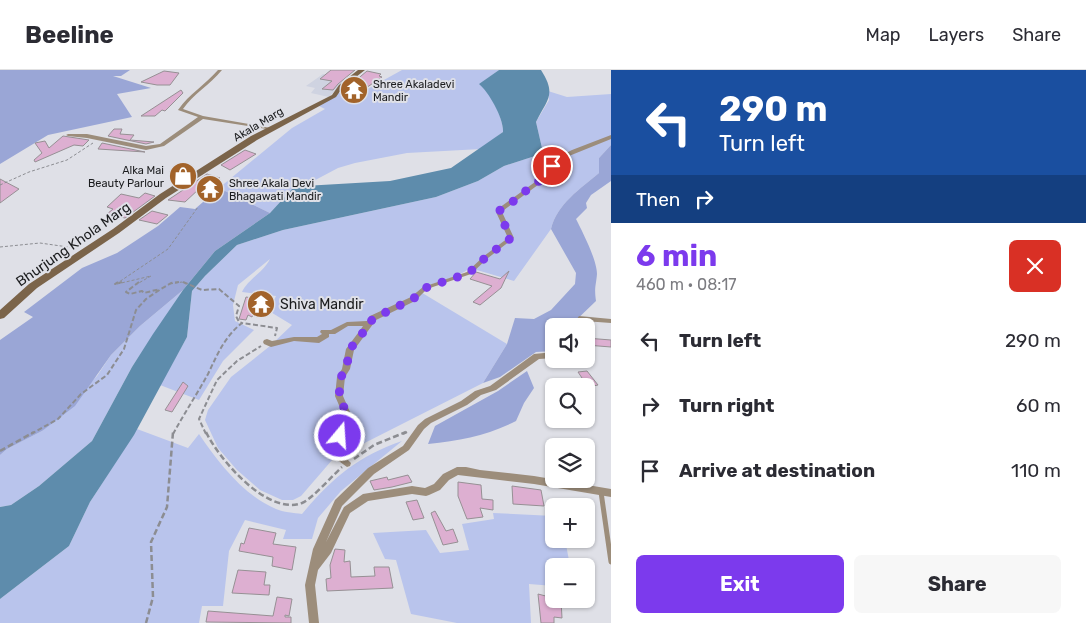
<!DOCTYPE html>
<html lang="en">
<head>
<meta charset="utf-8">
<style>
	:root { --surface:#fff; --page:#f7f7f7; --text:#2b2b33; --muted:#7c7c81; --line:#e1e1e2; --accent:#7c3aed }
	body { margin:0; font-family:Rubik,sans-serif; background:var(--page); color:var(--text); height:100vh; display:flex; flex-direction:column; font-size:19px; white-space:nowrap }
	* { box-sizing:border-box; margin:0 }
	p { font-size:16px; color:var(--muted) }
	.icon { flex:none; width:28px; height:28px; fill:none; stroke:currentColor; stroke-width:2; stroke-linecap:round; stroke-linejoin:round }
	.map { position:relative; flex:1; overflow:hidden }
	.sheet { display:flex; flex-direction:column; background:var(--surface); width:475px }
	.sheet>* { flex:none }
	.guide { background:#1a4fa0; color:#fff; overflow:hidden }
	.tools { position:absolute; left:545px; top:248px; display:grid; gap:10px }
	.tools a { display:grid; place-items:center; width:50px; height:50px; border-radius:8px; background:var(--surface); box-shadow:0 1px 4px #0004; font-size:25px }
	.pin { position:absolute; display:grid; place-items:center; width:42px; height:42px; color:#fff; margin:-21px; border:2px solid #fff; border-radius:50%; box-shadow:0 1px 5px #0007 }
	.me { position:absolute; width:55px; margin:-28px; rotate:18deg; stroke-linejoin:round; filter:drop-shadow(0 0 4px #0008) }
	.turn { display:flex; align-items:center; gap:18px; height:105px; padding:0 25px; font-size:22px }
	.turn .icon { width:65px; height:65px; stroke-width:2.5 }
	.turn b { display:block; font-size:35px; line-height:42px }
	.then { display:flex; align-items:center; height:48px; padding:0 25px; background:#0003; gap:10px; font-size:19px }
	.round { display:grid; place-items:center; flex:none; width:52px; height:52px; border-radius:8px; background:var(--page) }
	.head { display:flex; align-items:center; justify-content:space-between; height:85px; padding:0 25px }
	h1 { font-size:30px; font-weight:700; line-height:38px; color:var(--accent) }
	.button { display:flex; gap:10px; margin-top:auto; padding:10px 25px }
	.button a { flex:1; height:58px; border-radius:8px; background:var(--accent); color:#fff; font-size:20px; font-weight:700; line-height:58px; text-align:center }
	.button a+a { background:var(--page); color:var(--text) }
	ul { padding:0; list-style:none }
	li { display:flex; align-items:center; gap:15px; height:65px; padding:0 25px }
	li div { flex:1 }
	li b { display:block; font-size:19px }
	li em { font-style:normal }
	header { display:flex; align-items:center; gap:30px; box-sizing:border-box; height:70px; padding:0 25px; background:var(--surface); border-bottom:1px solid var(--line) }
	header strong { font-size:24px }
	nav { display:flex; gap:28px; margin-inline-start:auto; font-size:18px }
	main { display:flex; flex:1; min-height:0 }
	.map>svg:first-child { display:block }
	.built { fill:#cfd3e1 }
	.green { fill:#b9c4ec }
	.forest { fill:#9aa6d6 }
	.water { fill:#5e8cac }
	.building { fill:#ddafd1; stroke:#969094 }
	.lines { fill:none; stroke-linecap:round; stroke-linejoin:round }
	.path-far2 { stroke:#8c8d92; stroke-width:1; stroke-dasharray:3 2; stroke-linecap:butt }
	.path-far1 { stroke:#8c8d92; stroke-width:2; stroke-dasharray:5 2.5; stroke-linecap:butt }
	.path { stroke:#8c8d92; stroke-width:2.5; stroke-dasharray:6 3; stroke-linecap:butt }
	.service { stroke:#9c8d7b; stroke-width:5 }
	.minor { fill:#9c8d7b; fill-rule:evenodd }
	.secondary { fill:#7b644a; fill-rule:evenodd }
	.route { stroke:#7c3aed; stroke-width:9; stroke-dasharray:0 16.2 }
	.labels { text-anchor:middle; stroke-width:4; stroke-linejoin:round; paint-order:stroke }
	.far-poi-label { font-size:11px; fill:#1b1c1e; stroke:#dfe0e7; text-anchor:start }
	.far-street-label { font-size:11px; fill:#1b1c1e; stroke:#dfe0e7 }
	.street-label { font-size:14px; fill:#1b1c1e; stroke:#dfe0e7 }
	.poi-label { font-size:14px; fill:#1b1c1e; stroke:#dfe0e7; text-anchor:start }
</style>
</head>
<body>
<header>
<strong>Beeline</strong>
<nav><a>Map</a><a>Layers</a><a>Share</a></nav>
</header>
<main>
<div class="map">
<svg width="611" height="553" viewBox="0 0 611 553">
	<rect width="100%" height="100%" fill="#dfe0e7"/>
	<!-- built -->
	<path class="built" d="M323 4 345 10 329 27 311 23 315 18 306 16Z"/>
	<!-- green -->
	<path class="green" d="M402 0H499L480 14C490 22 504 49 503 62L481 79 407 83 355 93 338 98 304 116 292 119 270 143 219 118 292 58 325 39 317 35 339 23 353 24 364 21Z
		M548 21 567 27 611 24V75L599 88V103C580 119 557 134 551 159L514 211 470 198C455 210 434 210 419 221L507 274 483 313 333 389 301 426 293 430H282L260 420 237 400 218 378 205 350 208 340 231 307 270 276 292 255 269 241 276 226 242 222C248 209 263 203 270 189L238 215 233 235 235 251 254 260 223 291 199 330 160 315 187 267 192 221 205 206 237 175 283 160 436 127 478 111 504 96 535 86 542 78 536 52 549 30Z
		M183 220 132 297 92 371 39 416 11 435 0 437V385L7 379 42 361 97 306 111 285 140 256Z
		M137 359 188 378 199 364C218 392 243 425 276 439 283 442 294 443 302 444 331 409 358 386 402 371L341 421 318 448 312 469H283L286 460 245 450 229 481 223 536H202L199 553H0V529L69 476 90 432Z
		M493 443 554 446V469H565L570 496H554V516L529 514 531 553H457L411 544 396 490 385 489 373 463 426 460 440 483 469 480 462 454 494 449Z"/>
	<!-- forest -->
	<path class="forest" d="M0 0H130L121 6H113L151 18 117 24 132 47 48 65 0 94Z
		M611 75V111L591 125 586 133 587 138 576 149C582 161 597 190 597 204 596 216 594 217 596 231L570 256H554V281L536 282 500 307 483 313 507 274 515 248 534 249 551 240 575 214 576 203 551 159C557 134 580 119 599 103V88Z
		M219 118 270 143 215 181 183 220 140 256 111 285 75 336 42 361 7 379 0 385V270L33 247 24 242 82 198 117 183 158 156 180 137 195 139Z
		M527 301 534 318 524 333 516 351C486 366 461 370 428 374L435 356 498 321Z"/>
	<!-- water -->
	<path class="water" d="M499 0H541C557 25 547 29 536 52L542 78 535 86 504 96 478 111 436 127 283 160 237 175 205 206 192 221 187 267 134 365 90 432 69 476 0 529V437L11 435 39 416 92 371 132 297 153 264 183 220 215 181 270 143 292 119 304 116 390 111 451 98 503 62C504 49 489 22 479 14Z"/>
	<!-- building -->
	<path class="building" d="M331 0H355L338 14 333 20 322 19 332 11 320 9Z
		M164 1 179 3 170 15H157L141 12Z
		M367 1 381 4 379 6 382 7 363 20 356 18 350 23 342 22Z
		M181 20 183 23 165 41 162 40 155 46H141Z
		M114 59H122L120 64 134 65 130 70 154 72 146 74 108 66Z
		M63 66 89 70 83 76 74 75 35 92 34 90 42 83 35 73 45 71 49 78Z
		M102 73 145 82 98 79Z
		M245 80 256 84 230 100 221 95Z
		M207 104 220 108 213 114 219 116 211 121 200 118 185 132 168 130Z
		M0 109 19 119 0 133Z
		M145 123 155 126 125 148 107 144 113 139 107 137 121 124 139 128Z
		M152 141 168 145 157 154 139 150Z
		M509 201 501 218 480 235 473 232 492 216 470 209 476 202 500 209Z
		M246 227 259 229 252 247 248 245 246 250 239 249Z
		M586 268 611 270V277L586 275Z
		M587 301 598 315 588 317 578 302Z
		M183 312 188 316 172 342 165 340Z
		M408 405 412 412 392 417 374 420 370 411 387 407 388 410Z
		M458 412 481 415 482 429 493 430V440L480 438 483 447 467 449 458 426Z
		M512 416 541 420 544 436 513 434Z
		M417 430 424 448 413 450 406 432Z
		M435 441 446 461 453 459 458 472 443 475 431 443Z
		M249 458 276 463 273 474 296 477 292 500 272 496 273 487 239 481 241 473 244 474Z
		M335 479 345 480 344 492 350 491 351 507 375 506 374 497H389L393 518 327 521 326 509 331 508 330 495Z
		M238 500 266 502 264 515H270L269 525 232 523Z
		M538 524 561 530 562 548 554 547V553H541Z
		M277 527 292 529 289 546 285 545V547H291V553L206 552 208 541 273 546Z"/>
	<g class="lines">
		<!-- path-far2 -->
		<path class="path-far2" d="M0 115 29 102 67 90 93 73
			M0 177 40 173 75 178
			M116 214 168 179 198 137
			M117 214 151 206 137 214
			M170 214 182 212 186 214"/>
		<!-- path-far1 -->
		<path class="path-far1" d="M118 212 115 214 122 212
			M139 212 126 222 130 224 142 221 144 223 160 219
			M183 212 202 220 219 219 239 236 236 246 239 252 242 253
			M31 364 58 349 81 324 107 305 124 279 136 240 146 229 161 219 171 213 179 212
			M173 364C184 344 197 324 208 304 217 285 225 266 242 253L277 258 275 266
			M206 364 199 349 217 310 237 291 261 276
			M403 364 407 362"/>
		<!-- path -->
		<path class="path" d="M206 362C219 389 267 446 302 433 312 429 333 405 342 397
			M0 381 34 362
			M354 389 374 375 406 362
			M146 553 153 527 151 472 167 437 173 362"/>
		<!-- service -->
		<path class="service" d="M601 422 611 492"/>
		<!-- minor -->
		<path class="minor" d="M218 0H222C210 15 193 24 183 39L203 46 271 58 273 59V60L203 49 164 76 146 80 87 68 68 66 66 65 68 64H87L146 76 160 74 198 47 178 40C189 24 205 15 218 0Z
			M611 65V69L564 88 554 96 546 109 504 140 502 142 514 168 488 188 471 204 427 219 415 231 376 250 354 280 350 299 345 307 343 326 353 349 349 355 340 382 351 393 350 396 347 397 336 389 332 382 341 354 345 349 335 326 337 307 342 299 346 279 361 259 363 256H348L335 264H329V267L319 273 294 271 271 277 264 274 263 272 264 270 267 269 272 271 294 267H317L322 264 320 262 321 260H331L347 252 367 251 370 246 411 227 423 217 467 202 484 186 508 168 496 142 499 138 542 107 550 94 560 86 572 80Z
			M579 246 611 249V253L584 251 579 256H572Z
			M554 282V288L539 289 496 320 481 325 467 335 431 353 424 359 409 380 374 404 342 436 326 472 344 437 363 424 412 416 425 418 434 414 443 404 457 397H466L480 400 534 406 611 419V427L534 414 458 405 449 410 440 420 429 425 426 426 412 424 368 431 350 443 331 483 318 500 315 515 319 553H309L305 515 313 479 335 430 368 398 403 376 418 355 425 349 461 331 475 321 490 316 534 284Z"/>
		<!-- secondary -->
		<path class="secondary" d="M358 0H365L343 17 336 27 257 70 166 128 119 163 37 218 4 248 0 249V240L29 214 113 159 160 124 251 66 332 25 339 15Z"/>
	</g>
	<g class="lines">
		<!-- route -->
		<path class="route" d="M340 366 349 349 339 326 341 307 346 299 350 279 365 260 366 256 374 248 413 229 425 218 469 203 486 187 511 168 500 145V140L510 134 534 114 544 108 552 96"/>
	</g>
	<!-- icons -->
	<defs>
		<symbol id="temple-disc" viewBox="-11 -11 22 22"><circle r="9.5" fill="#a2632a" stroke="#dfe0e7"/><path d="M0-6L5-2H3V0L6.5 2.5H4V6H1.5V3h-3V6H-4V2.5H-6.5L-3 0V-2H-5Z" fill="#fff"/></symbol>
		<symbol id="shop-disc" viewBox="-11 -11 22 22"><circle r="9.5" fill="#a2632a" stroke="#dfe0e7"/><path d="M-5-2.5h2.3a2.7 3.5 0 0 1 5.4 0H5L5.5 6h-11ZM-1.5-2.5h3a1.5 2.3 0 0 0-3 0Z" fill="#fff"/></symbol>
	</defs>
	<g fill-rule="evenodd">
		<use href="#temple-disc" x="338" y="4" width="32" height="32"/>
		<use href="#shop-disc" x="167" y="90" width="32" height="32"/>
		<use href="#temple-disc" x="194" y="103" width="32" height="32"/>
		<use href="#temple-disc" x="245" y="218" width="32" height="32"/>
	</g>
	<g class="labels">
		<!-- far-poi labels -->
		<g class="far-poi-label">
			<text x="373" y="18">Shree Akaladevi<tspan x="373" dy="13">Mandir</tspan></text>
			<text x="164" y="104" text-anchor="end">Alka Mai<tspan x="164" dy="13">Beauty Parlour</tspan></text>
			<text x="229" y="117">Shree Akala Devi<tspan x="229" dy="13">Bhagawati Mandir</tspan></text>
		</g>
		<!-- far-street labels -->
		<g class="far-street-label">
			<text transform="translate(258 54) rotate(-31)" y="4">Akala Marg</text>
		</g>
		<!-- street labels -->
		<g class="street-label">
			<text transform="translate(73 174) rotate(-35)" y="5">Bhurjung Khola Marg</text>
		</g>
		<!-- poi labels -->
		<g class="poi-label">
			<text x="280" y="239">Shiva Mandir</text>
		</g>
	</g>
</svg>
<div class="tools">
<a><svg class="icon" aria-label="sound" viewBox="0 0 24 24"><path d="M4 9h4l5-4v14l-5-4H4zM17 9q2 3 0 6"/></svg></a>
<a><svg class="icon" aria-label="search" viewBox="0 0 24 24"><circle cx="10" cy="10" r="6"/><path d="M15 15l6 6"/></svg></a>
<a><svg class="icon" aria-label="layers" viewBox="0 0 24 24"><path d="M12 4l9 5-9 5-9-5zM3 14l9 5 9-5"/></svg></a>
<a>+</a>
<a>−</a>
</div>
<div class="pin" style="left:552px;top:96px;background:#d93025"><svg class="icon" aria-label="arrive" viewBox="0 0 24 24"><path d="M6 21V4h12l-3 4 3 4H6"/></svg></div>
<svg class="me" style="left:340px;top:366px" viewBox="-20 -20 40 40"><circle r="17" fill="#7c3aed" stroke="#fff" stroke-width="3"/><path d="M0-11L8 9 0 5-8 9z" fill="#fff"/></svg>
</div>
<section class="sheet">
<div class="guide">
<div class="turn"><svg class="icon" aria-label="left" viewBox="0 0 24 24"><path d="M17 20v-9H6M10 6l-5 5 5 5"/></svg><div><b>290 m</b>Turn left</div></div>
<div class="then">Then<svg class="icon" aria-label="right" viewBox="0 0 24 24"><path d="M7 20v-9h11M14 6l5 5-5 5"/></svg></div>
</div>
<div class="head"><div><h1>6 min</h1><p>460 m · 08:17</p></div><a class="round" style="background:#d93025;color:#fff"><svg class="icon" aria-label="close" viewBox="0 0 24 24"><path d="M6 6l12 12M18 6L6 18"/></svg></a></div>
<ul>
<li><svg class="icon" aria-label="left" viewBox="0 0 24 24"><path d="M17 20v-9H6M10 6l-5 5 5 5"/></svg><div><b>Turn left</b></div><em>290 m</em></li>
<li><svg class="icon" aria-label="right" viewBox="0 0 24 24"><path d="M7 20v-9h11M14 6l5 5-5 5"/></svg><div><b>Turn right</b></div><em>60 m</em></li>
<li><svg class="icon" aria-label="arrive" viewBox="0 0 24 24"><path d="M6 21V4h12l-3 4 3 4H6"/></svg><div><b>Arrive at destination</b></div><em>110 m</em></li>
</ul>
<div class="button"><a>Exit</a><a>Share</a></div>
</section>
</main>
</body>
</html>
